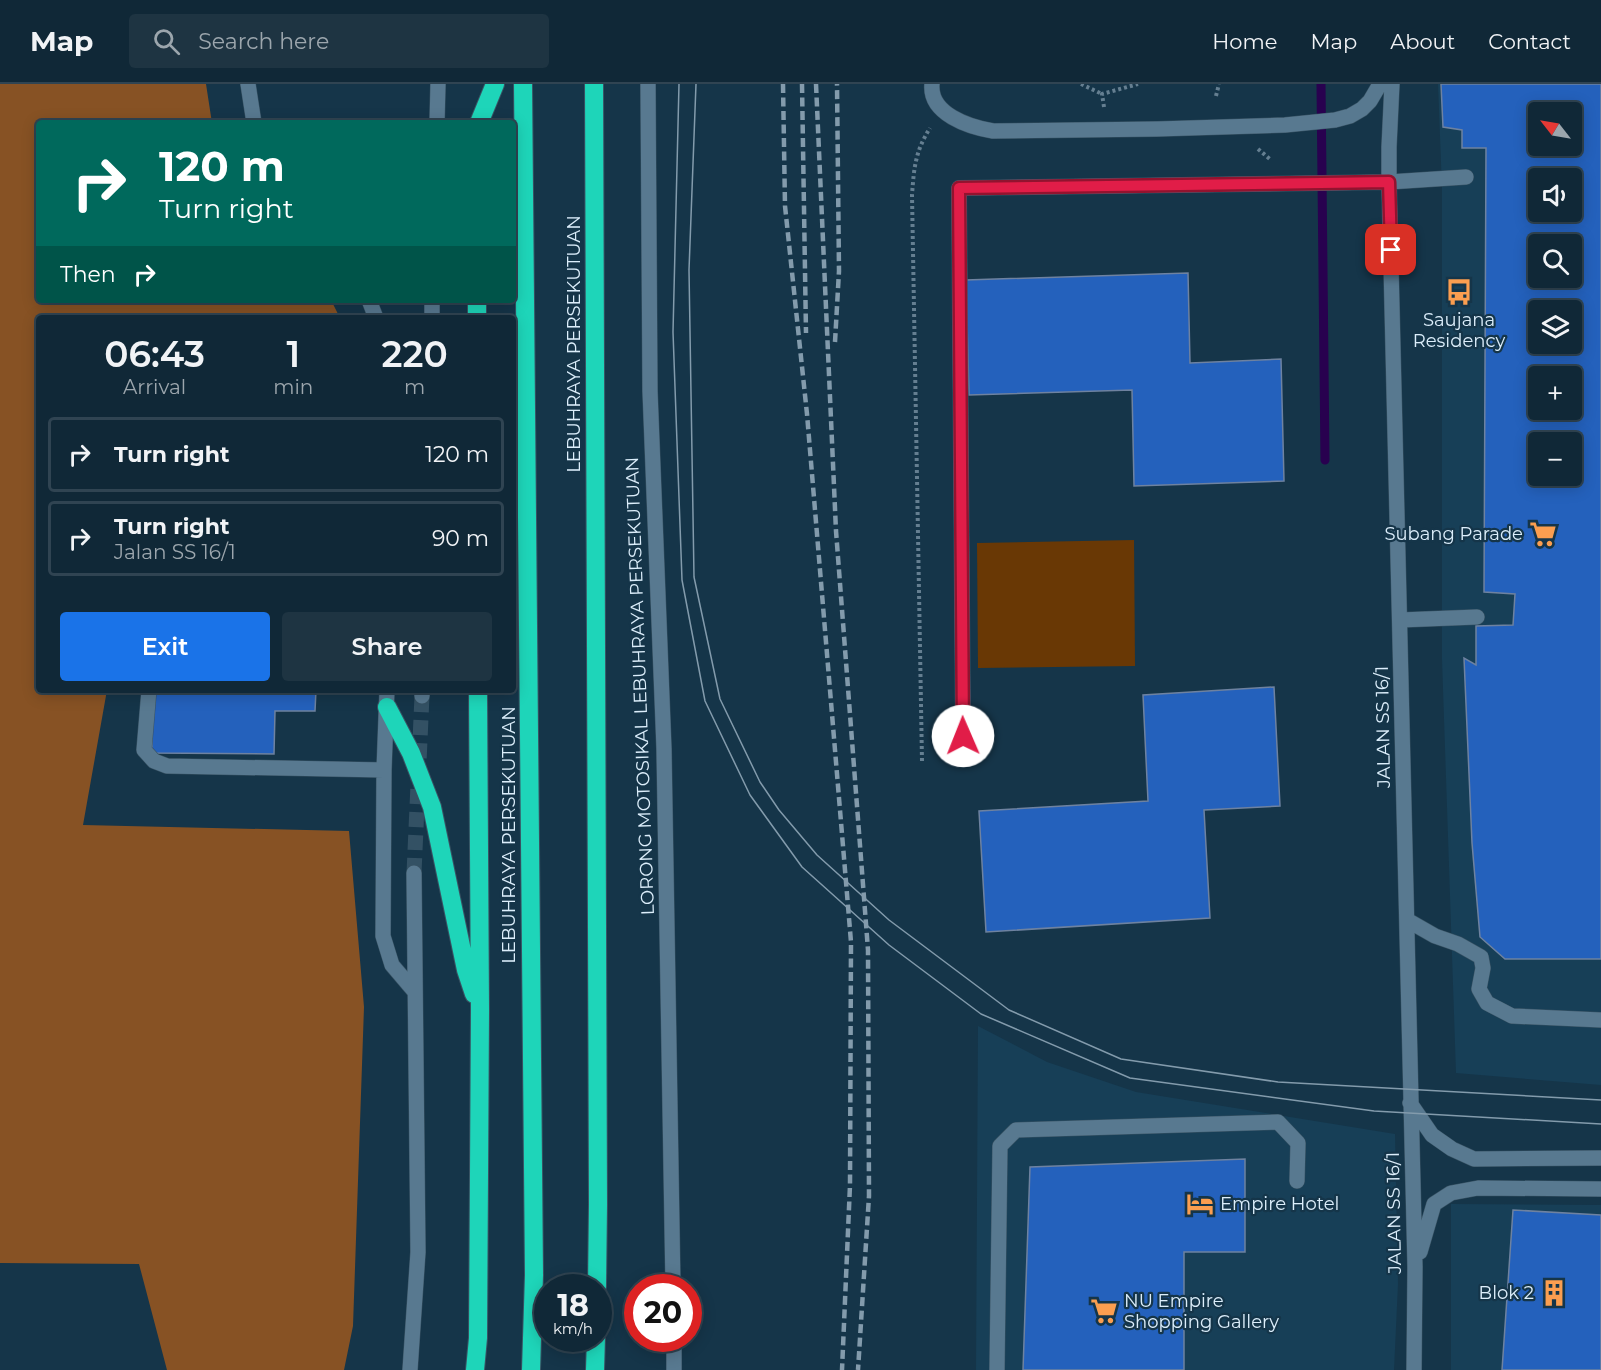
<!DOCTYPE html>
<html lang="en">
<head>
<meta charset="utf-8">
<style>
	:root { --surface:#102837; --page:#1e3442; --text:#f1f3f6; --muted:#9ca6ad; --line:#304452; --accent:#1a73e8 }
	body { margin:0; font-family:Montserrat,sans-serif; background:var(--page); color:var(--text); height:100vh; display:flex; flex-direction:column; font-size:22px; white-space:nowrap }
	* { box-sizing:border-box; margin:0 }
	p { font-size:20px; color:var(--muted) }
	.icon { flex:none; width:33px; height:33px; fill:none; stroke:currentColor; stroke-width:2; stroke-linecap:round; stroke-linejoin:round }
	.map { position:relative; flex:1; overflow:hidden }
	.drawer { position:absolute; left:36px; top:231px; width:480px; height:378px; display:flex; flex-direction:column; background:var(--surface); border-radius:6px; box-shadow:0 3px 15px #0003,0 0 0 2px var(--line) }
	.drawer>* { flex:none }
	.hud { position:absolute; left:36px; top:36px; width:480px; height:183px; border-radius:6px; box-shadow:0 3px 15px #0003,0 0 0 2px var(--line); background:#00695c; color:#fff; overflow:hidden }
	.needle { width:39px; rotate:301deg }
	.controls { position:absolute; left:1528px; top:18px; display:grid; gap:12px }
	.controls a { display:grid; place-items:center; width:54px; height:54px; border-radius:6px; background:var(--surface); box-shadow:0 3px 15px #0003,0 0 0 2px var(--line); font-size:30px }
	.speed { position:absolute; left:534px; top:1190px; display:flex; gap:12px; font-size:30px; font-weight:700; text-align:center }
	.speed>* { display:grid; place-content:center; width:78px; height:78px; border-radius:50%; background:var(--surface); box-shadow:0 3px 15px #0003,0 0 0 2px var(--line); line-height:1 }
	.speed small { font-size:15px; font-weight:400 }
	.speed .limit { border:9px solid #d22; background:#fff; color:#111 }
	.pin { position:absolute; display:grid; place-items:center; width:51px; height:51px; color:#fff; margin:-26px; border-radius:12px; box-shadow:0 3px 9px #0006 }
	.me { position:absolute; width:66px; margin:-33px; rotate:359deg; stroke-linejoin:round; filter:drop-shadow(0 0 4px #0008) }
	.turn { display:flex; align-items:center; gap:21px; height:126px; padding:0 24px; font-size:27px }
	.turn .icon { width:78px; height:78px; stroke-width:2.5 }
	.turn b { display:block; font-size:42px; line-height:51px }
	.then { display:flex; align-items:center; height:57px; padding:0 24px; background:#0003; gap:12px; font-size:22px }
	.eta { display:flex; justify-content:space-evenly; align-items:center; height:102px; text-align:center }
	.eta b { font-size:36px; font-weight:600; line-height:42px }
	.button { display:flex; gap:12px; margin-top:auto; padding:12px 24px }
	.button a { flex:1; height:69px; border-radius:6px; background:var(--accent); color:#fff; font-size:24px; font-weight:600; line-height:69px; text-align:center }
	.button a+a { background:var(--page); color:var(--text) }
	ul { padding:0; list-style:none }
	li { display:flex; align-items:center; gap:18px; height:75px; margin:0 12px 9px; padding:0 12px; border:3px solid var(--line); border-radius:6px }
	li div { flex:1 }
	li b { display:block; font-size:22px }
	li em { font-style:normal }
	header { display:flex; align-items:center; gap:36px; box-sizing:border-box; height:84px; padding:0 30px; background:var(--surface); border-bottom:2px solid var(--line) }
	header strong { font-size:28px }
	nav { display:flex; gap:33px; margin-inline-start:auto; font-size:21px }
	.search { width:420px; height:54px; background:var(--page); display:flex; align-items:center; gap:15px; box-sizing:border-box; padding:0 21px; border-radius:6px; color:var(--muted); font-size:22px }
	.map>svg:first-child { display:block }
	.built { fill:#173f57; fill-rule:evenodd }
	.green { fill:#693805 }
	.forest { fill:#875224 }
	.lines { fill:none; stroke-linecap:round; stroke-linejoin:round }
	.stream { stroke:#28014f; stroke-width:9 }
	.building { fill:#2461bc; stroke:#6e82a0; stroke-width:1.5; fill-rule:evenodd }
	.minor-tunnel { stroke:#335164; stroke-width:15; stroke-dasharray:15 8; stroke-linecap:butt }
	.minor-casing { stroke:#395364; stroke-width:16 }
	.highway-casing { stroke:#395364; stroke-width:20 }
	.path { stroke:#657f91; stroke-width:4; stroke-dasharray:3 3; stroke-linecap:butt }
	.minor { stroke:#587990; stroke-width:15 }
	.highway { stroke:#1ed5b9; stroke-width:18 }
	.tram { stroke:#839bac; stroke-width:1.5 }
	.rail { stroke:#839bac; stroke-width:4.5; stroke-dasharray:9 4.5; stroke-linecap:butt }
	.route-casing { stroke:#92132f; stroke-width:15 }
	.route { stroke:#e11d48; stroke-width:10 }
	.labels { text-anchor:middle; stroke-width:4.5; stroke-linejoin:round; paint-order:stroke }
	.poi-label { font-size:18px; fill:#dceefb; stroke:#153549; text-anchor:end }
	.street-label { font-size:18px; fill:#dceefb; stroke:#153549 }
</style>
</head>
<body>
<header>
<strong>Map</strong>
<div class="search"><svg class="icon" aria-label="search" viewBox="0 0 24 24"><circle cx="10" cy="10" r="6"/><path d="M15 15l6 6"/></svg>Search here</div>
<nav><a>Home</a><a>Map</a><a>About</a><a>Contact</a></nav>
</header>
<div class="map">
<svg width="1601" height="1286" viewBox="0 0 1601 1286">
	<rect width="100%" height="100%" fill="#153549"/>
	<!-- built -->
	<path class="built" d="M1438 0H1601V1001L1456 989 1442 575V104ZM1539 28H1572V62H1539ZM1539 94H1572V128H1539ZM1539 160H1572V194H1539ZM1539 226H1572V260H1539ZM1539 292H1572V326H1539ZM1539 358H1572V392H1539Z
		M978 942 1047 978 1136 1008 1395 1050 1398 1200 1394 1286H976Z
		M1451 1120 1601 1121V1286H1451Z"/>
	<!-- green -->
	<path class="green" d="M1134 456 1135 582 978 584 977 459Z"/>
	<!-- forest -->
	<path class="forest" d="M0 0H206L212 39H39V216H331L340 234H39V606H107L83 741 349 747 364 923 353 1242 344 1286H167L139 1180 0 1179Z"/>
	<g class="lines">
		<!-- stream -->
		<path class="stream" d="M1321 0 1325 376"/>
	</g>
	<!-- building -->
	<path class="building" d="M1441 0H1601V875H1505L1480 853 1472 759 1464 574 1476 581V542L1513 541 1515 510 1484 508 1486 64H1462V46L1443 43ZM1539 28H1572V62H1539ZM1539 94H1572V128H1539ZM1539 160H1572V194H1539ZM1539 226H1572V260H1539ZM1539 292H1572V326H1539ZM1539 358H1572V392H1539Z
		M1188 189 1190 279 1281 275 1284 397 1134 402 1132 306 969 311 966 196Z
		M1274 603 1280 722 1204 726 1210 834 986 848 979 727 1148 717 1143 611Z
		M152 606H316L315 627H275L274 670 152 669Z
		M1245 1075V1168H1184V1286H1023L1030 1083Z
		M1513 1126 1601 1131V1286H1502Z"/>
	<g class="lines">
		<!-- minor-tunnel -->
		<path class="minor-tunnel" d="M414 789 422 612"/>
		<defs>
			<path id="minor" d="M248 0 254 39
				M648 0 650 307 664 665 673 1203
				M932 0C929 30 969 43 993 47L1157 45 1285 41 1335 36 1350 32 1362 25 1370 17 1380 0
				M1392 0 1389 63V98L1415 1183 1414 1286
				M437 39 438 0
				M369 216 376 234
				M432 234V216
				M1400 536 1477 533
				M149 606 144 666 154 677 167 682 384 686
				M387 606 384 686 383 852 392 881 415 908
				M422 612V606
				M963 652 959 104 1389 98 1466 93
				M1407 836 1435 852 1458 860 1481 873 1483 884 1479 905 1487 919 1512 932 1601 936
				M1410 1019 1432 1051 1452 1065 1474 1075 1601 1074
				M1420 1168 1434 1120 1451 1109 1478 1104 1601 1105
				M674 1254V1286
				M410 1286 418 1168 414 789
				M997 1286 1000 1062 1016 1046 1278 1038 1298 1059 1297 1097"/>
			<path id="highway" d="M523 0 534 1191 531 1286
				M594 0 598 1120 597 1203
				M479 39 495 0
				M477 216V234
				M387 623 411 669 432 723 466 886 474 910
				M475 1286 478 1254 480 926 478 606
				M595 1286 596 1254"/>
		</defs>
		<!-- minor casing -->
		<use href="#minor" class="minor-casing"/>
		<!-- highway casing -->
		<use href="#highway" class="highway-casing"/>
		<!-- path -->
		<path class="path" d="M1081 0 1102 10
			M1216 12 1219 0
			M1104 23 1102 10 1138 0
			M1258 65 1271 76
			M922 677 912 111C914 84 915 68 930 44"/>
		<!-- minor -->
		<use href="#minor" class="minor"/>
		<!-- highway -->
		<use href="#highway" class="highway"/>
		<!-- tram -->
		<path class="tram" d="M679 0 673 248 682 496 705 617 750 711 802 783 889 861 981 930 1130 994 1374 1027 1601 1040
			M696 0 689 186 694 493 720 615 760 698 779 726 817 771 889 836 1009 926 1121 975 1278 998 1601 1016"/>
		<!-- rail -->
		<path class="rail" d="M783 0 785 122 807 330 851 858 850 1101 842 1286
			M802 0 806 249
			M816 0 836 447 868 866 869 1112 858 1286
			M835 258 839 187 837 0"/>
	</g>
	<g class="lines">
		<defs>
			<path id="route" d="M963 652 959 104 1389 98 1391 166"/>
		</defs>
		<!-- route casing -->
		<use href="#route" class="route-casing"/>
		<!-- route -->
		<use href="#route" class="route"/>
	</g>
	<!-- icons -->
	<defs>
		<symbol id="bus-bare" viewBox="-9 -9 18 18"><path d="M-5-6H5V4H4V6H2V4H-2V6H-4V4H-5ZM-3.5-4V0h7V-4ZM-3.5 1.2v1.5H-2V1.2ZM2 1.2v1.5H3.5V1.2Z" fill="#fb9e50" stroke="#153549" stroke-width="2.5" paint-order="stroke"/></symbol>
		<symbol id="supermarket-bare" viewBox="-9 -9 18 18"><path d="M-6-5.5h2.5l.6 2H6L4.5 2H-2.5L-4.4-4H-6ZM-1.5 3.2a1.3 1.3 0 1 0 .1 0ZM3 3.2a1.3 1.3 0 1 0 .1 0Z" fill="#fb9e50" stroke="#153549" stroke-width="2.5" paint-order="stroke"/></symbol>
		<symbol id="hotel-bare" viewBox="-9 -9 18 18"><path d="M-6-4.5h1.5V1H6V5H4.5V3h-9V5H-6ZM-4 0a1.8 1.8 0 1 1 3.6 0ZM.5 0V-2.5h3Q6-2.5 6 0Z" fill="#fb9e50" stroke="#153549" stroke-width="2.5" paint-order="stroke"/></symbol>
		<symbol id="building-bare" viewBox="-9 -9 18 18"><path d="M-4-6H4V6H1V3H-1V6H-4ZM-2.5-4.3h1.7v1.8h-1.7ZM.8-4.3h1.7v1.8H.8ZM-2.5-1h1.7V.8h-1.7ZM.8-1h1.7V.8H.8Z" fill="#fb9e50" stroke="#153549" stroke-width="2.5" paint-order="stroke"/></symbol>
	</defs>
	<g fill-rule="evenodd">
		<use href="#bus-bare" x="1440" y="189" width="38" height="38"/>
		<use href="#supermarket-bare" x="1524" y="431" width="38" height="38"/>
		<use href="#hotel-bare" x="1181" y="1101" width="38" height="38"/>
		<use href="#building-bare" x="1535" y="1190" width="38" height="38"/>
		<use href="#supermarket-bare" x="1085" y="1208" width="38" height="38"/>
	</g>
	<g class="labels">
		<!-- poi labels -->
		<g class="poi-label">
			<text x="1459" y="242" text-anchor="middle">Saujana<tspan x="1459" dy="21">Residency</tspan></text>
			<text x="1523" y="456">Subang Parade</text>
			<text x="1220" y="1126" text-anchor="start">Empire Hotel</text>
			<text x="1534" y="1215">Blok 2</text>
			<text x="1124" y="1223" text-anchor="start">NU Empire<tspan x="1124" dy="21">Shopping Gallery</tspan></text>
		</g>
		<!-- street labels -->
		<g class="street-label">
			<text transform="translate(574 260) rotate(-90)" y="6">LEBUHRAYA PERSEKUTUAN</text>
			<text transform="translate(640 602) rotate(-92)" y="6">LORONG MOTOSIKAL LEBUHRAYA PERSEKUTUAN</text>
			<text transform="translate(1383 643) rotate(-91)" y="6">JALAN SS 16/1</text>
			<text transform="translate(509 751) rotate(-90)" y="6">LEBUHRAYA PERSEKUTUAN</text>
			<text transform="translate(1394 1129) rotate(-91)" y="6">JALAN SS 16/1</text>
		</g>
	</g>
</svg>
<div class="controls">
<a><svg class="needle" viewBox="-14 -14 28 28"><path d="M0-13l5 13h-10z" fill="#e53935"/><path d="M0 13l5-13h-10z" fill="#9ca6ad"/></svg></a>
<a><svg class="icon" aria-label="sound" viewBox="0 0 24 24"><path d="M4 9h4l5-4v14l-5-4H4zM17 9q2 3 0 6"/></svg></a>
<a><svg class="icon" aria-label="search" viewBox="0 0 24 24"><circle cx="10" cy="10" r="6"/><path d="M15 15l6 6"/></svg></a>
<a><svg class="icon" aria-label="layers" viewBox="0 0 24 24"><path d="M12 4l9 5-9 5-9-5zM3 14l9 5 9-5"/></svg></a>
<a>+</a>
<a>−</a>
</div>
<div class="speed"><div>18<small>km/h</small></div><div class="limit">20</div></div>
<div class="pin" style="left:1391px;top:166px;background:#d93025"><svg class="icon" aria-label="arrive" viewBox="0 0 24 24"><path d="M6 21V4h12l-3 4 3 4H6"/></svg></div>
<svg class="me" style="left:963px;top:652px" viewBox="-20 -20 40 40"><circle r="19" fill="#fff"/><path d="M0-13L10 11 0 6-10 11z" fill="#e11d48"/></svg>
<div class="hud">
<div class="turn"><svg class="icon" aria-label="right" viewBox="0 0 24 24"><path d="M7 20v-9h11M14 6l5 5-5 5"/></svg><div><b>120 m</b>Turn right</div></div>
<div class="then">Then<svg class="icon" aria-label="right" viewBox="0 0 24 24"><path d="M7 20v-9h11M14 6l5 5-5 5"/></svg></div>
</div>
<section class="drawer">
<div class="eta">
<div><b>06:43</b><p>Arrival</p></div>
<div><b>1</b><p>min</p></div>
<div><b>220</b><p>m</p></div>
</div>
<ul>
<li><svg class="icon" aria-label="right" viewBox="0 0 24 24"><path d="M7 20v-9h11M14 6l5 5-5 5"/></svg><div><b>Turn right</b></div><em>120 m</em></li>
<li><svg class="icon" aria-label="right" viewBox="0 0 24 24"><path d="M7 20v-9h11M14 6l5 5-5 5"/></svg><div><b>Turn right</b><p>Jalan SS 16/1</p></div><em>90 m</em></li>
</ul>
<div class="button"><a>Exit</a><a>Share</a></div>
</section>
</div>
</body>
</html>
